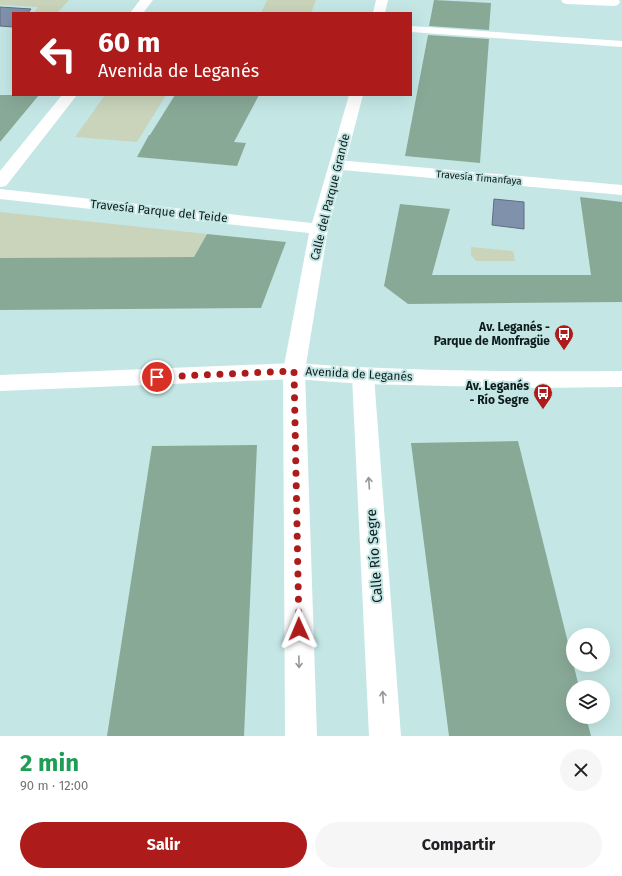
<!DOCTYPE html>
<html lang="es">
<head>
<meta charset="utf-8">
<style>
	:root { --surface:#fff; --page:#f6f6f6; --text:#202124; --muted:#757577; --accent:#ad1c1b }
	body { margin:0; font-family:"Fira Sans",sans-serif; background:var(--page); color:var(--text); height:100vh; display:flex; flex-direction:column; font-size:15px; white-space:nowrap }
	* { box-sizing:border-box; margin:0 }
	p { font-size:13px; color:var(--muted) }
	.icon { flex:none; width:22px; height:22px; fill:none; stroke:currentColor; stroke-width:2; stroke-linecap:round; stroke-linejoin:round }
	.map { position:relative; height:736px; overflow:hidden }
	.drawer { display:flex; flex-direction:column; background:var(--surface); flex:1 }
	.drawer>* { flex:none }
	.banner { position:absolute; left:12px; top:12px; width:400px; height:84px; border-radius:0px; box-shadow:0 4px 16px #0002; background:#ad1c1b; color:#fff; overflow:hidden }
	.fabs { position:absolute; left:566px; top:628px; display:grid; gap:8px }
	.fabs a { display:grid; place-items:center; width:44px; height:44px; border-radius:50%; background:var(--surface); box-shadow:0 4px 16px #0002; font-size:20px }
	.pin { position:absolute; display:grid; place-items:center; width:34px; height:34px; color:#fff; margin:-17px; border:2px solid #fff; border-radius:50%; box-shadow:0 1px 4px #0007 }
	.me { position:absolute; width:44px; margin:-22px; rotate:359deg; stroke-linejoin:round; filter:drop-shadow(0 0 3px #0008) }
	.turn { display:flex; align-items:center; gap:14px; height:84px; padding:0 20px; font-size:18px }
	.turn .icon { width:52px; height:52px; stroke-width:2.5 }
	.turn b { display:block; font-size:28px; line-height:34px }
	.round { display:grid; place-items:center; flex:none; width:42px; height:42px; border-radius:21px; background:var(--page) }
	.summary { display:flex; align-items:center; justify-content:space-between; height:68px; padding:0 20px }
	h1 { font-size:24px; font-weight:700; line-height:30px; color:#1e9e55 }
	.cta { display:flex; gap:8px; margin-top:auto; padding:8px 20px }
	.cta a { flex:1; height:46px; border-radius:24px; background:var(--accent); color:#fff; font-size:16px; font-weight:700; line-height:46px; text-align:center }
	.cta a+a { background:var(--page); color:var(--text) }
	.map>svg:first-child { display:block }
	.green { fill:#c9d4bb }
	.water { fill:#8091ac; stroke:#5e6e80 }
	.building { fill:#89a997 }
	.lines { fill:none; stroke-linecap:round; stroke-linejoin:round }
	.service { fill:#fff; fill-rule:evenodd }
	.pedestrian { fill:#fff; fill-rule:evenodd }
	.minor { fill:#fff; fill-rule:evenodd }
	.tertiary { fill:#fff; fill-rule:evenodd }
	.oneway { stroke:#939898 }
	.route { stroke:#ad1c1b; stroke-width:7; stroke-dasharray:0 12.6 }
	.labels { text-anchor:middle; stroke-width:4; stroke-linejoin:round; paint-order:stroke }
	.far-street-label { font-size:10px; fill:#0e1b1b; stroke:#c4e7e5 }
	.street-label { font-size:12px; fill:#0e1b1b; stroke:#c4e7e5 }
	.poi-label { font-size:12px; font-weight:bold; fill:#0e1b1b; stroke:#c4e7e5; text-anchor:end }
	.near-street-label { font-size:14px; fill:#0e1b1b; stroke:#c4e7e5 }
</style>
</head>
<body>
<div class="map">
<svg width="622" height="736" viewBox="0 0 622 736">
	<rect width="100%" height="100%" fill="#c4e7e5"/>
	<!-- green -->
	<path class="green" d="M0 0H69L57 13H34L38 7 0 5Z
		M267 0H316L311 13H261Z
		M105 95H166L137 142 75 137Z
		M0 212 207 234 194 257 0 258Z
		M471 247 513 251 515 261H476L471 255Z"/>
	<!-- water -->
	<path class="water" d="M0 7 31 9 28 13H13V27L0 26Z
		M494 199 524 202V229L492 225Z"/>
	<!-- building -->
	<path class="building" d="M434 0 491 3 489 30 429 26Z
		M428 35 489 39 480 163 405 156Z
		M0 95H39L0 142Z
		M175 95H259L234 142 246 143 237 166 137 157 149 135H150Z
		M580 197 622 202V302L408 304 384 286 400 204 450 209 432 275H591Z
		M207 234 286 242 261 308 0 310V258L194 257Z
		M518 441 579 687H573V717H586L591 736H449L411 443Z
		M257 445 244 736H107L152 446Z"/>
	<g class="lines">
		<!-- service -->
		<path class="service" d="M411 26 622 41V47L411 32Z"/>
		<!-- pedestrian -->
		<path class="pedestrian" d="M337 160 622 185V195L331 169 329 165 331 161Z"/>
		<!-- minor -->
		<path class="minor" d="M140 0H153L143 13H130Z
			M376 0H388L385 13H373Z
			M561 0H619L620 2 618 5 614 6 567 4 563 3Z
			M62 95H77L6 186 0 187V171Z
			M349 95H363L328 229 305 371 317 736H285L283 371 309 233 0 199V189L312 223Z
			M363 368 371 370 374 376 401 736H369L352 376 355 370Z"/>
		<!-- tertiary -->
		<path class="tertiary" d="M294 363C403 371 513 372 622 371V387L535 388 363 384 294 379 0 391V375Z"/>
	</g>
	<!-- one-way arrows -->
	<defs><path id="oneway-shaft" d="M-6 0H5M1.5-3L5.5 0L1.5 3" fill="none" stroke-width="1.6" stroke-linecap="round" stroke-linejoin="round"/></defs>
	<g class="oneway">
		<use href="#oneway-shaft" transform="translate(369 483) rotate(-94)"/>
		<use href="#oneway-shaft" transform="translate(299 662) rotate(89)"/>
		<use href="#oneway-shaft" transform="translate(383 697) rotate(-94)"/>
	</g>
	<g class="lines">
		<!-- route -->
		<path class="route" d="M157 377 294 371 299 629"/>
	</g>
	<!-- icons -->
	<defs>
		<symbol id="bus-pin" viewBox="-11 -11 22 30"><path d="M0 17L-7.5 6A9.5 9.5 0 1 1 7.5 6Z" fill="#ad1c1b" stroke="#c4e7e5"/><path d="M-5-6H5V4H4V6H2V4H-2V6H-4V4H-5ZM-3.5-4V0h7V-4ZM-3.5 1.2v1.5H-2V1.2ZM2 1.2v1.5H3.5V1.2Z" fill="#fff"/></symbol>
	</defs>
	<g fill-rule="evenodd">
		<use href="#bus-pin" x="553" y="323" width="22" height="30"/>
		<use href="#bus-pin" x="532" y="382" width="22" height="30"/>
	</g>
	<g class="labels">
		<!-- far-street labels -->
		<g class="far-street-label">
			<text transform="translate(479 177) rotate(5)" y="4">Travesía Timanfaya</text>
		</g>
		<!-- street labels -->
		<g class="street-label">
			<text transform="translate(330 197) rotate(-76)" y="4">Calle del Parque Grande</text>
			<text transform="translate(159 211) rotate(6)" y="4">Travesía Parque del Teide</text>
			<text transform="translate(359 374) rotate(3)" y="4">Avenida de Leganés</text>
		</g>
		<!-- poi labels -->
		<g class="poi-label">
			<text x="550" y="331">Av. Leganés -<tspan x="550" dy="14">Parque de Monfragüe</tspan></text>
			<text x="529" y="390">Av. Leganés<tspan x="529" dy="14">- Río Segre</tspan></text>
		</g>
		<!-- near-street labels -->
		<g class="near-street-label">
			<text transform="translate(374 556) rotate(-94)" y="5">Calle Río Segre</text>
		</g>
	</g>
</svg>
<div class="fabs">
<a><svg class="icon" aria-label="search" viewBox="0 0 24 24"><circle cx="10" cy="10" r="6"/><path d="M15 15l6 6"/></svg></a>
<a><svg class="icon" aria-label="layers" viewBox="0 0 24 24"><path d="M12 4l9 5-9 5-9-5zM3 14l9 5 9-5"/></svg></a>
</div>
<div class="pin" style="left:157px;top:377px;background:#d93025"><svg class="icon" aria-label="arrive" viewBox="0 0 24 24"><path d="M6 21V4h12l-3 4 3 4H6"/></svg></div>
<svg class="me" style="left:299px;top:629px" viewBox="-20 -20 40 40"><path d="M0-17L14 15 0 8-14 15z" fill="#ad1c1b" stroke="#fff" stroke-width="4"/></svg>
<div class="banner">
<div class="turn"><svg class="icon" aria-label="left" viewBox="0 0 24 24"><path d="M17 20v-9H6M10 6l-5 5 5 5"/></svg><div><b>60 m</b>Avenida de Leganés</div></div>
</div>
</div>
<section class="drawer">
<div class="summary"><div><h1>2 min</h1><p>90 m · 12:00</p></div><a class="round"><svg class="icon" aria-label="close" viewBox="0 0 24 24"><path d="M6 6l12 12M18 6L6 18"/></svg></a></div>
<div class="cta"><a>Salir</a><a>Compartir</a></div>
</section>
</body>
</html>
